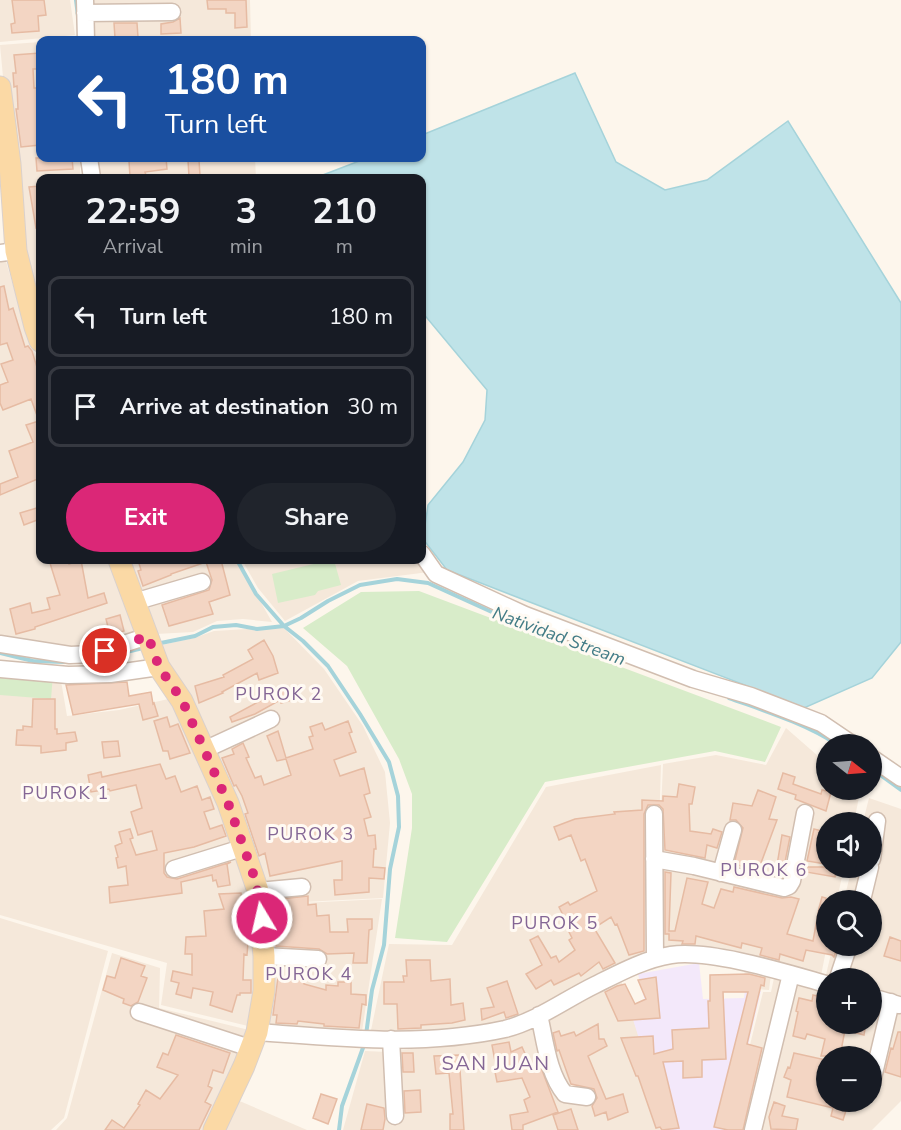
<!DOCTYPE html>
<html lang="en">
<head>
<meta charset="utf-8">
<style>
	:root { --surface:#171b24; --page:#20242c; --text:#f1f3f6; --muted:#9ea1a6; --line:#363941; --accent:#db2777 }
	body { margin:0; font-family:"Nunito Sans",sans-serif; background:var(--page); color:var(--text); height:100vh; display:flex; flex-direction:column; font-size:22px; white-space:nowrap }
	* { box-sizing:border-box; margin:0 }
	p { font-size:20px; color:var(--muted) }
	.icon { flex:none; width:33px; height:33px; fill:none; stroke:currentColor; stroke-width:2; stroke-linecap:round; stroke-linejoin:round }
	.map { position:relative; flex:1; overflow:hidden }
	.details { position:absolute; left:36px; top:174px; width:390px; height:390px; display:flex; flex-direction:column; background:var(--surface); border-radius:12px; box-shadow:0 2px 4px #0004 }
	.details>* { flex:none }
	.guide { position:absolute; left:36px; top:36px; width:390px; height:126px; border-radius:12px; box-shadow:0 2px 4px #0004; background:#1a4fa0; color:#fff; overflow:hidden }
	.needle { width:39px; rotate:107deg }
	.tools { position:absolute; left:816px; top:734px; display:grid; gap:12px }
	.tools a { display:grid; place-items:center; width:66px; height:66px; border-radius:50%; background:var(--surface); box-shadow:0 2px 4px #0004; font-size:30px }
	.pin { position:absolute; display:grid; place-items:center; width:51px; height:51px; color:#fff; margin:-26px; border:3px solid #fff; border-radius:50%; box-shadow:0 2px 6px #0007 }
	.me { position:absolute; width:66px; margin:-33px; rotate:351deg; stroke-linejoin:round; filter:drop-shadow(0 0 4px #0008) }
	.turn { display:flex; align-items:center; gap:21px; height:126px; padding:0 30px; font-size:27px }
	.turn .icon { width:78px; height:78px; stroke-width:2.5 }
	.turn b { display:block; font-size:42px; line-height:51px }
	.eta { display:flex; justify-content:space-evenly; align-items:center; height:102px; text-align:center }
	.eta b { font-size:36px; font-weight:700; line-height:42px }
	.button { display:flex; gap:12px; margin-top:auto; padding:12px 30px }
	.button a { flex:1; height:69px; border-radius:36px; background:var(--accent); color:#fff; font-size:24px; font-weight:700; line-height:69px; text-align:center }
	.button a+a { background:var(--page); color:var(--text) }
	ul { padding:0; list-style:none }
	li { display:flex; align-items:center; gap:18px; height:81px; margin:0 12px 9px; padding:0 18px; border:3px solid var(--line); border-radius:12px }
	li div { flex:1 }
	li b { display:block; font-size:22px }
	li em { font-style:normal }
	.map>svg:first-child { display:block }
	.residential { fill:#f5e8da; fill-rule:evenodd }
	.education { fill:#f3e8fa }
	.green { fill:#d8ecc9 }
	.water { fill:#bfe3e8; stroke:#a5d3da; stroke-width:1.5 }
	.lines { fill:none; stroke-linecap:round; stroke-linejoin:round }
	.stream { stroke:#a5d3da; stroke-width:4 }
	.building { fill:#f3d5c3; stroke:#e6bba3; stroke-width:1.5 }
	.minor-casing { stroke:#d1beb0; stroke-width:19 }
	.major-casing { stroke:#dad1cd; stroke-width:23 }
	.minor { stroke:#fff; stroke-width:16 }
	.major { stroke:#fbd9a5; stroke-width:21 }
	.route { stroke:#db2777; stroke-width:10; stroke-dasharray:0 18 }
	.labels { text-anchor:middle; stroke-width:6; stroke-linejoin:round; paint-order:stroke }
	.water-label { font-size:18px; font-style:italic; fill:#437c86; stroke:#fffaf3 }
	.neighbourhood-label { font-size:18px; letter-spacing:1.5px; fill:#846695; stroke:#fffaf3 }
	.quarter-label { font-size:20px; letter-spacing:1.5px; fill:#846695; stroke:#fffaf3 }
</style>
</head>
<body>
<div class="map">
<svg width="901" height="1130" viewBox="0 0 901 1130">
	<rect width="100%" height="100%" fill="#fdf6ec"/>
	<!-- residential -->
	<path class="residential" d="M0 0H70L75 35 0 42Z
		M87 0H250L251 40H90Z
		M40 42V158H80V178H40V313L19 246 0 45Z
		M91 158H255L256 178H95Z
		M0 251H3L25 327 40 367V560H123L149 640 84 656 0 638Z
		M128 560H237L272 622 243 619 217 621 193 632 156 634Z
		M242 560H422L429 572 358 581 285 621 258 588Z
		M283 627 324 669 363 726 385 772 390 823 383 898 262 904 157 646 194 638 214 631Z
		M0 662 59 669 67 716 119 710 173 698 182 713 246 877 256 957 254 994 248 1026 161 1005 167 963 0 915Z
		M786 728 826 763V789H857L860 792 854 822H826V867H844L837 900H826L827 945 819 986 771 974 769 990 745 988 744 961 661 952 659 858 663 764 716 755 766 765Z
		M661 765 655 955 471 1038 370 1035 389 944 452 945 546 787Z
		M869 798 901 809V1004L872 995V978L825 979 833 945H872V900H844L852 867H872V822H863Z
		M382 899 361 1038 258 1024 262 905Z
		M0 918 108 951 64 1118 51 1130H0Z
		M112 953 160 968 159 1008 249 1030 204 1130H56L67 1118Z
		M774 978 826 992V1023H872V1004L901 1012V1101L872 1130H729L763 992H771ZM826 1056H872V1101H826Z
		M621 980 668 1130H343L365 1051 388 1052 472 1041Z
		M235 1100 242 1102 307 1130H217Z"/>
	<!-- education -->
	<path class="education" d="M699 963 703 999 744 998 745 990 761 991 728 1130H668L629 1007 645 1002 638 974Z"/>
	<!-- green -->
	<path class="green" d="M330 560H334L341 585 318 591 315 595 278 603 272 574Z
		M419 591 781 727 765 762 715 751 545 782 447 942 395 938 412 828V794L399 759 347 666 303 628 361 592Z
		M0 671 53 674 51 699 0 695Z"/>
	<!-- water -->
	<path class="water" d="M575 73 616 162 665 190 707 180 788 121 901 303V642L872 678 804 708 447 570 423 539 428 505 463 462 485 420 487 390 422 312V178H315L367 158H422V135Z"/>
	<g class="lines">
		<!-- stream -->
		<path class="stream" d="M76 0 78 16
			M237 560 256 594 284 626 303 641 328 666 360 714 389 762 398 796 399 827 390 869 384 945 372 990 366 1035
			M156 644 195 636 213 627 236 625 257 629 284 626 301 618 328 601 360 585 397 579 428 583 494 613 544 631
			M0 653 33 661 64 662
			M118 654 143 648
			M729 698C762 710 807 724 836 744
			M872 769 901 790
			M339 1130 342 1106 364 1045"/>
	</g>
	<!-- building -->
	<path class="building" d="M12 0H44L46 15 38 16 39 31 12 33 11 24 15 23Z
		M207 0H246L247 27 235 28V13H226V9H208Z
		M180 18 181 33 161 34V24L173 22Z
		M114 23H137L138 37 115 38Z
		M40 53V69H33L34 88H40V103H38L40 145 21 147 16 109H18L17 86 14 87 13 73H16L14 55Z
		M36 158H72L73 169 37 171Z
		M149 158H166L167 169 145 172 146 175 130 177 129 161Z
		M188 160H199L200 176 189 177Z
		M40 186V227L36 228 29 187Z
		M4 286 9 310 13 308 25 347 28 346 32 351 40 377V478L0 495V484L18 477 9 451 33 442 26 425 39 421 31 399 3 410 0 403V385L8 382 1 364 13 360 7 343 0 345V287Z
		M40 507V519L24 525 20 513Z
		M49 560H67L69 564 81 560 88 598 104 593 107 603 35 627V629L16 634 10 609 30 603 32 613 50 609 47 598 60 595Z
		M138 560H221L230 595 209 602 213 614 169 626 162 605 209 590 212 580 206 562 171 574V575L143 586 138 571 141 570Z
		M120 615 124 631 110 635 106 619Z
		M264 640 273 656 278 673 259 680 257 673 222 692 223 693 199 703 195 686 224 677 223 675 253 659 248 650Z
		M127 682 129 696 151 692 153 704 154 703 158 716 143 720 139 704 73 715 66 685Z
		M294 686 297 691 290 695 292 700 281 703 280 700 255 714 232 722 230 717 273 694Z
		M33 699H55V729H57V734L75 732 77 741 66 743V750L41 753V746L16 745 17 730H23V726L32 727Z
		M167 717 170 727 178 724 190 753 170 759 168 751H163L154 721Z
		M348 721 352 732 349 733 356 752 334 760 340 776 364 768 370 793 364 795 371 817 364 819 368 836 375 835 376 849H374L373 867 385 868 384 879 369 878V892L335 895 334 880H342V861L270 876 265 853 259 856 245 814 248 813 242 796 236 785 234 786 222 758 234 754 232 749 243 743 249 757 246 758 255 778 261 776 264 785 291 775 286 759 277 761 267 736 278 731 286 758 313 749 309 737 313 736 310 727 322 723 325 730Z
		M118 741 120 756 104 758 102 742Z
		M160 764 166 779 175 776 181 792 197 786 202 800 210 797 214 809 204 812 210 829 222 825 226 836 194 847 164 853V873L167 877 177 879 231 862 227 864 230 885 218 887 216 880 213 881 212 875 181 882 182 893 110 903 109 887 128 885 126 866 118 868 116 858 118 857 115 846 122 843 119 832 130 829 133 838 130 839 136 855 157 850 152 831 138 835 131 812 142 808 136 785 110 791 109 789 91 792 88 775 101 772 102 777Z
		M783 773 795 777 793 784 821 794 822 790 831 792 826 811 795 799 796 795 778 789Z
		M679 784 695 787 692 804H689L690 831 711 834 713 829 722 832 717 848 707 845 705 858 665 850 663 809 659 805H648L644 814V951L629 955 617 924 615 925 611 917 594 928 615 963 603 969 599 962 581 976 579 973 554 985 551 980 536 989 526 974 542 965 530 940 538 936 551 958 556 956 559 962 575 950 569 940 572 938 564 922 566 921 559 907 568 902 570 905 597 891 585 859 581 861 571 835 559 840 554 827 575 819 615 814 614 812 642 810V800L663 801V796L677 797Z
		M758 790 776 797 769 819 777 820 758 871 734 864 743 828 736 820H730L733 803 752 806Z
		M814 829 826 832V864L807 861Z
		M782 835 790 837 783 872 776 871Z
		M807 867H837L835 877 806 872Z
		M665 872 671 873 669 931H675L687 878 708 882 702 904 714 908 721 889 733 892 734 887 782 898 791 897 799 899 787 934 813 941 819 908 822 897 826 898V945H838L834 957 832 955 806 950 803 961 780 954 779 960 760 955 762 948 742 943 741 948 696 936 695 944H682L683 941 669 940V934H665Z
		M241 893 244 927 249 928V930L247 955 244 954 243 980H251V993H240V995H237L232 1012 210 1005 213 992 193 988 191 998 176 994 179 983 171 981 173 971 192 975V954H185L186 937 206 936 204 911 224 909 219 894Z
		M308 896V905L316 904 317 916 329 915 330 932H348L347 919H372V929L369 930 367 963H353L354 953 327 954 319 949 276 946 272 900Z
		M890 937 901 941V961L884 956Z
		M121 958 145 966 141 976 147 978 138 1002 131 1006 123 1003 124 999 103 990 107 976 115 978Z
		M406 960H430L431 981 450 979 451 1005 463 1003 465 1020 452 1023 421 1025V1028L398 1029 397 1004H384V982H404L403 976H407Z
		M295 968 304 969V984L326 990V985L338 986V982H351V994L366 995V1005L362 1004 359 1028 324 1026V1024L298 1021 297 1024 276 1023 277 1015H273L278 977 295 979Z
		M749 974 765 978 764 986 761 985 747 1044 762 1048 743 1130H728L714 1127 748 992H723L726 1059 702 1060V1077L683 1078V1061L663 1062 679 1128 662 1130 660 1127 656 1128 638 1076H636L621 1038 653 1036 654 1054 673 1049 672 1030 709 1028 708 1001H710V975Z
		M656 977 660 1018 618 1021 605 992 617 986 625 984 635 1004 646 999 638 980Z
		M507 981 518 1014 506 1018 504 1012 482 1020 481 1009 494 1007 487 988Z
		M813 995 826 998V1023H866L864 1035 845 1030 840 1056H821L825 1039 807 1034 805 1039 793 1036 798 1012 796 1011 799 998 812 1001Z
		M598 1024 599 1039H604L607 1046 588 1056 606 1099 623 1094 628 1112 608 1120 606 1112 595 1116 592 1106 597 1098 594 1089 571 1084 559 1050 557 1051 553 1033 559 1031 561 1036 574 1032 576 1036Z
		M898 1032H901V1077L885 1072 891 1048 893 1049Z
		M176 1035 230 1053 223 1073 213 1070 208 1086 212 1088 205 1102 211 1105 199 1130H105L112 1120 124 1128 140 1105 138 1104 146 1090 160 1099 178 1075 157 1067 163 1053 168 1055Z
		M509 1042 511 1052 522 1047 532 1069 540 1065 558 1112 523 1125V1130H512L510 1115 528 1112 524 1100 530 1097 522 1078 497 1082 495 1072H497L492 1045Z
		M402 1053H413L414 1072H403Z
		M794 1053 826 1060V1101H849L843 1120 831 1116 833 1108 787 1097 791 1080 784 1077 788 1067 790 1068Z
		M459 1055 464 1130H450V1114H453L449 1073 436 1074 434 1056Z
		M420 1090 421 1112 405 1113 404 1091Z
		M321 1094 337 1099 328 1124 313 1118Z
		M774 1102 785 1106 782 1116 798 1119 796 1130 771 1129 769 1117Z
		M367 1104 384 1108 385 1119 383 1130H361Z
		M571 1109 578 1130H558L553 1115Z"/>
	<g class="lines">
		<defs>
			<path id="minor" d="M85 0 86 40
				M85 13 172 12
				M89 158 92 178
				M0 253 16 251
				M422 554 436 574 525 615 693 679 751 696 821 723 852 744
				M134 602 202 582
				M0 644 70 655 93 654 148 636
				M0 669 68 675 110 674 159 667
				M204 750 271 719
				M872 758 901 778
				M654 814 655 958
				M654 859 694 866 784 888 789 886 792 881 805 813
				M872 859 877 821
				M174 869 245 847
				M721 873 733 830
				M258 891 302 887
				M862 900 870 867
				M264 956 318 959
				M838 978 849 945
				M872 997 899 1005
				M139 1012 250 1048
				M539 1015C545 1040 548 1074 565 1094L587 1097
				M257 1032C340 1038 423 1047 505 1029 537 1021 566 999 595 985 619 973 645 959 671 955 710 949 787 973 826 984
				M391 1039 395 1116
				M872 1082 891 1002
				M753 1130 791 974"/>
			<path id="major" d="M0 87 10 164 16 251 35 327 40 341
				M119 560 159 667 182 701 228 803 258 891 264 956V991L257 1032 244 1066 214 1130"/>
		</defs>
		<!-- minor casing -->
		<use href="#minor" class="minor-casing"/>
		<!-- major casing -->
		<use href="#major" class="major-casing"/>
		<!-- minor -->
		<use href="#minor" class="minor"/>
		<!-- major -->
		<use href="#major" class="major"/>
	</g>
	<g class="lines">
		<!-- route -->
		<path class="route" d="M105 651 148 636 159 667 182 700 228 803 256 882 262 918"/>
	</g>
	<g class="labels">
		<!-- water labels -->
		<g class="water-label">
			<text transform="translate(559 636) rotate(20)" y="6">Natividad Stream</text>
		</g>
		<!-- neighbourhood labels -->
		<g class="neighbourhood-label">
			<text x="279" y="700">PUROK 2</text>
			<text x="66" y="799">PUROK 1</text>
			<text x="311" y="840">PUROK 3</text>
			<text x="764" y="876">PUROK 6</text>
			<text x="555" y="929">PUROK 5</text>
			<text x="309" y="980">PUROK 4</text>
		</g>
		<!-- quarter labels -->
		<g class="quarter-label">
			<text x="496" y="1070">SAN JUAN</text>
		</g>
	</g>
</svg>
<div class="tools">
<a><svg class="needle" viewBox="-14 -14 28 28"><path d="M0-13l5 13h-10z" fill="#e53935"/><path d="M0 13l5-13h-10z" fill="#9ea1a6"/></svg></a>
<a><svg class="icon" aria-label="sound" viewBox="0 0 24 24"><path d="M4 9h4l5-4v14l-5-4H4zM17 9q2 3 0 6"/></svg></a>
<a><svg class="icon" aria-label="search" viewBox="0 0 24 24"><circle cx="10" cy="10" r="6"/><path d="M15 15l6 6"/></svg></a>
<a>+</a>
<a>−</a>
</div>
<div class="pin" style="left:105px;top:651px;background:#d93025"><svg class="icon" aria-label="arrive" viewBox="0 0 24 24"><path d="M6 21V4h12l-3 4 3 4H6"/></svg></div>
<svg class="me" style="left:262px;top:918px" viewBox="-20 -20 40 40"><circle r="17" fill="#db2777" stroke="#fff" stroke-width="3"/><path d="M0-11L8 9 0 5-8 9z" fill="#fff"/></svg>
<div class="guide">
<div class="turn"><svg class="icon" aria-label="left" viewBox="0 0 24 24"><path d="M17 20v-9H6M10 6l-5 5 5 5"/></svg><div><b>180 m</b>Turn left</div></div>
</div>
<section class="details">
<div class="eta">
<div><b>22:59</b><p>Arrival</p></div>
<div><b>3</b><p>min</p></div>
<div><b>210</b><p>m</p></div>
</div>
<ul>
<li><svg class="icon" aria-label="left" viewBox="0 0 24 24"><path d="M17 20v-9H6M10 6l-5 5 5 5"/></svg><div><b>Turn left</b></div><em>180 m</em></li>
<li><svg class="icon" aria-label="arrive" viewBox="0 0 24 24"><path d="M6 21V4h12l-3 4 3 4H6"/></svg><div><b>Arrive at destination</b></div><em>30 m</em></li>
</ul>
<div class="button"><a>Exit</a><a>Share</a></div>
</section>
</div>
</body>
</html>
